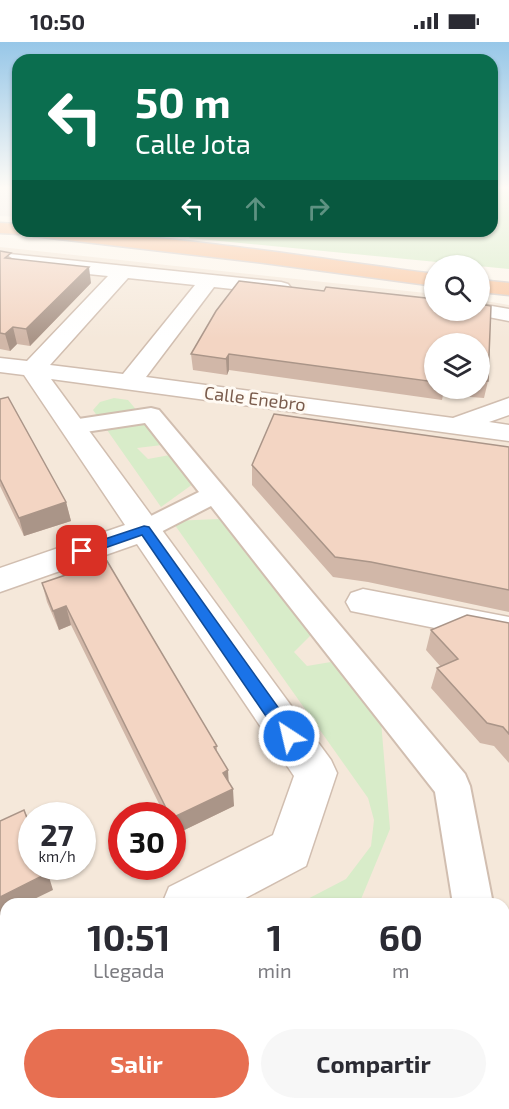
<!DOCTYPE html>
<html lang="es">
<head>
<meta charset="utf-8">
<style>
	:root { --surface:#fff; --page:#f7f7f7; --text:#2b2b33; --muted:#7c7c81; --accent:#e76f51 }
	body { margin:0; font-family:"Exo 2",sans-serif; background:var(--page); color:var(--text); height:100vh; display:flex; flex-direction:column; font-size:22px; white-space:nowrap }
	* { box-sizing:border-box; margin:0 }
	p { font-size:20px; color:var(--muted) }
	.icon { flex:none; width:33px; height:33px; fill:none; stroke:currentColor; stroke-width:2; stroke-linecap:round; stroke-linejoin:round }
	.map { position:relative; flex:1; overflow:hidden }
	.side { position:absolute; left:0px; top:856px; width:510px; height:212px; display:flex; flex-direction:column; background:var(--surface); border-radius:18px 18px 0 0; box-shadow:0 2px 4px #0004 }
	.side>* { flex:none }
	.guide { position:absolute; left:12px; top:12px; width:486px; height:183px; border-radius:18px; box-shadow:0 2px 4px #0004; background:#0b6e4f; color:#fff; overflow:hidden }
	.controls { position:absolute; left:424px; top:213px; display:grid; gap:12px }
	.controls a { display:grid; place-items:center; width:66px; height:66px; border-radius:50%; background:var(--surface); box-shadow:0 2px 4px #0004; font-size:30px }
	.speed { position:absolute; left:18px; top:760px; display:flex; gap:12px; font-size:30px; font-weight:700; text-align:center }
	.speed>* { display:grid; place-content:center; width:78px; height:78px; border-radius:50%; background:var(--surface); box-shadow:0 2px 4px #0004; line-height:1 }
	.speed small { font-size:15px; font-weight:400 }
	.speed .limit { border:9px solid #d22; background:#fff; color:#111 }
	.pin { position:absolute; display:grid; place-items:center; width:51px; height:51px; color:#fff; margin:-26px; border-radius:12px; box-shadow:0 3px 9px #0006 }
	.me { position:absolute; width:66px; margin:-33px; rotate:325deg; stroke-linejoin:round; filter:drop-shadow(0 0 4px #0008) }
	.turn { display:flex; align-items:center; gap:21px; height:126px; padding:0 24px; font-size:27px }
	.turn .icon { width:78px; height:78px; stroke-width:2.5 }
	.turn b { display:block; font-size:42px; line-height:51px }
	.lanes { display:flex; align-items:center; height:57px; padding:0 24px; background:#0003; justify-content:center; gap:30px; direction:ltr }
	.lanes .off { opacity:.35 }
	.eta { display:flex; justify-content:space-evenly; align-items:center; height:102px; text-align:center }
	.eta b { font-size:36px; font-weight:700; line-height:42px }
	.button { display:flex; gap:12px; margin-top:auto; padding:12px 24px }
	.button a { flex:1; height:69px; border-radius:36px; background:var(--accent); color:#fff; font-size:24px; font-weight:700; line-height:69px; text-align:center }
	.button a+a { background:var(--page); color:var(--text) }
	.status { display:flex; justify-content:space-between; align-items:center; height:42px; padding:0 30px; background:var(--surface); direction:ltr }
	.status svg { height:16px; fill:currentColor }
	.map>svg:first-child { display:block }
	.residential { fill:#f5e8da; fill-rule:evenodd }
	.industrial { fill:#efe9e4 }
	.green { fill:#d8ecc9 }
	.lines { fill:none; stroke-linecap:round; stroke-linejoin:round }
	.pedestrian-casing { stroke:#d1beb0; stroke-width:4 }
	.minor-casing { stroke:#d1beb0; stroke-width:3 }
	.trunk-casing { stroke:#dad1cd; stroke-width:3 }
	.pedestrian { fill:#fff; fill-rule:evenodd }
	.minor { fill:#fff; fill-rule:evenodd }
	.trunk { fill:#f9c8a4; fill-rule:evenodd }
	.wall { fill:#d1b7a8; fill-rule:evenodd }
	.shaded-wall { fill:#aa9588 }
	.building { fill:#f3d5c3; stroke:#aa9588; stroke-width:1.5 }
	.route { fill:#1a73e8; stroke:#114b97; stroke-width:1.5 }
	.labels { text-anchor:middle; stroke-width:6; stroke-linejoin:round; paint-order:stroke }
	.far-street-label { font-size:18px; fill:#7a5c4d; stroke:#fffaf3 }
</style>
</head>
<body>
<div class="status"><b>10:50</b><svg viewBox="0 0 49 12"><path d="M0 12V9h3v3zM5 12V6h3v6zM10 12V3h3v9zM15 12V0h3v12zM26 1h20v11H26zM47 4h2v5h-2z"/></svg></div>
<div class="map">
<svg width="509" height="1067" viewBox="0 0 509 1067">
	<rect width="100%" height="100%" fill="#fdf6ec"/>
	<!-- residential -->
	<path class="residential" d="M0 205 435 252V268H480V258L509 263V1067H0ZM435 302H480V346H435ZM32 774H82V825H32ZM122 774H172V825H122ZM6 862H504V1062H6Z"/>
	<!-- industrial -->
	<path class="industrial" d="M0 147H18V175L0 174Z"/>
	<!-- green -->
	<path class="green" d="M492 147H509V227L189 196 194 189H492Z
		M114 356 128 358 139 371 156 379 162 403 137 406 148 417 170 413 193 442 161 465 93 368 100 360Z
		M219 477 311 593 294 610 307 624 331 620 381 679 390 787 359 862H298L346 837 371 804 374 778 368 756 172 479Z
		M6 1017V1062H470L473 1067H0V1021Z"/>
	<g class="lines">
		<defs>
			<path id="pedestrian" d="M151 366 159 368 465 732 470 744 493 862H453L435 750 211 464 153 494 144 497 135 494 131 488 135 482 199 450 145 381 72 392 64 390 61 385 64 380 72 378Z
				M504 932 509 934V984L504 982Z"/>
			<path id="minor" d="M0 211 281 240 288 242 291 246 288 250 281 252 214 245 146 335 453 376 509 356V373L489 380 509 383V399L51 337 331 718 337 731 306 824 234 862H162L169 845 273 793 294 734 137 502 0 550V526L125 483 24 333 0 330V316L27 319 108 234 0 223ZM128 236 195 243 123 332 50 323Z
				M480 262 509 267V279L473 272 470 268H480Z
				M363 547 509 575V601L351 569 346 560 351 551Z
				M6 931V984L0 986V933Z"/>
			<path id="trunk" d="M0 181 18 182V189C157 189 297 214 435 232V244L264 221 33 194 25 190 18 192 0 191Z
				M480 238 509 241V253L480 250Z"/>
		</defs>
		<!-- pedestrian casing -->
		<use href="#pedestrian" class="pedestrian-casing"/>
		<!-- minor casing -->
		<use href="#minor" class="minor-casing"/>
		<!-- trunk casing -->
		<use href="#trunk" class="trunk-casing"/>
		<!-- pedestrian -->
		<use href="#pedestrian" class="pedestrian"/>
		<!-- minor -->
		<use href="#minor" class="minor"/>
		<!-- trunk -->
		<use href="#trunk" class="trunk"/>
	</g>
	<!-- wall -->
	<path class="wall" d="M0 209 12 216 91 241 30 304 17 302 10 309 0 307Z
		M239 239 324 249 326 245 435 257V268H480V262L491 264 488 339 484 356 443 353 442 358 229 328 227 333 193 328 191 312 216 269ZM435 302H480V346H435Z
		M0 357 66 460 71 479 24 494 0 444Z
		M509 405V570L368 540 333 535 252 443V423Z
		M42 541 217 704V710L228 728V740L234 764 174 793 172 789V774H165L71 583 59 588 47 560Z
		M509 581V721L494 704 480 701 431 646 437 626 441 625 426 608 431 588Z"/>
	<!-- shaded-wall -->
	<path class="shaded-wall" d="M89 225 91 241 30 304 26 287Z
		M13 285 17 302 10 309 5 292Z
		M229 312V328L227 333 226 317Z
		M66 460 71 479 24 494 19 476Z
		M66 564 71 583 59 588 53 569Z
		M228 728 229 745 223 731Z
		M233 747 234 764 174 793 172 776Z
		M24 768 32 784V790Z
		M43 825H46L53 848 24 862H6V871L0 874V855Z"/>
	<!-- building -->
	<path class="building" d="M0 209 11 211 5 216 89 225 26 287 13 285 5 292 0 291Z
		M239 239 324 249 326 245 435 257V268H480V262L491 264 488 339H480V302H435V340L229 312 226 317 191 312 216 269Z
		M8 355 66 460 19 476 0 437V357Z
		M274 372 509 405V548L371 520 335 515 252 423Z
		M107 519 217 704 214 705 228 728 223 731 233 747 172 776V774H170L66 564 53 569 42 541Z
		M467 573 509 581V692L503 685 487 681 437 626 458 617 431 588Z
		M24 768 32 790V825H43L46 832 0 855V779Z"/>
	<!-- sky -->
	<linearGradient id="sky" x2="0" y2="1"><stop stop-color="#97c7e8"/><stop offset="0.49" stop-color="#fefbf6"/><stop offset="1" stop-color="#fefbf6" stop-opacity="0"/></linearGradient>
	<rect width="509" height="297" fill="url(#sky)"/>
	<!-- route -->
	<path class="route" d="M144 484 149 485 295 689 298 694 295 699 289 701 283 699 142 493 82 514 76 509 78 506Z"/>
	<g class="labels">
		<!-- far-street labels -->
		<g class="far-street-label">
			<text transform="translate(255 357) rotate(7)" y="6">Calle Enebro</text>
		</g>
	</g>
</svg>
<div class="controls">
<a><svg class="icon" aria-label="search" viewBox="0 0 24 24"><circle cx="10" cy="10" r="6"/><path d="M15 15l6 6"/></svg></a>
<a><svg class="icon" aria-label="layers" viewBox="0 0 24 24"><path d="M12 4l9 5-9 5-9-5zM3 14l9 5 9-5"/></svg></a>
</div>
<div class="speed"><div>27<small>km/h</small></div><div class="limit">30</div></div>
<div class="pin" style="left:82px;top:509px;background:#d93025"><svg class="icon" aria-label="arrive" viewBox="0 0 24 24"><path d="M6 21V4h12l-3 4 3 4H6"/></svg></div>
<svg class="me" style="left:289px;top:694px" viewBox="-20 -20 40 40"><circle r="17" fill="#1a73e8" stroke="#fff" stroke-width="3"/><path d="M0-11L8 9 0 5-8 9z" fill="#fff"/></svg>
<div class="guide">
<div class="turn"><svg class="icon" aria-label="left" viewBox="0 0 24 24"><path d="M17 20v-9H6M10 6l-5 5 5 5"/></svg><div><b>50 m</b>Calle Jota</div></div>
<div class="lanes"><svg class="icon" aria-label="left" viewBox="0 0 24 24"><path d="M17 20v-9H6M10 6l-5 5 5 5"/></svg><svg class="icon off" aria-label="ahead" viewBox="0 0 24 24"><path d="M12 20V5M6 11l6-6 6 6"/></svg><svg class="icon off" aria-label="right" viewBox="0 0 24 24"><path d="M7 20v-9h11M14 6l5 5-5 5"/></svg></div>
</div>
<section class="side">
<div class="eta">
<div><b>10:51</b><p>Llegada</p></div>
<div><b>1</b><p>min</p></div>
<div><b>60</b><p>m</p></div>
</div>
<div class="button"><a>Salir</a><a>Compartir</a></div>
</section>
</div>
</body>
</html>
